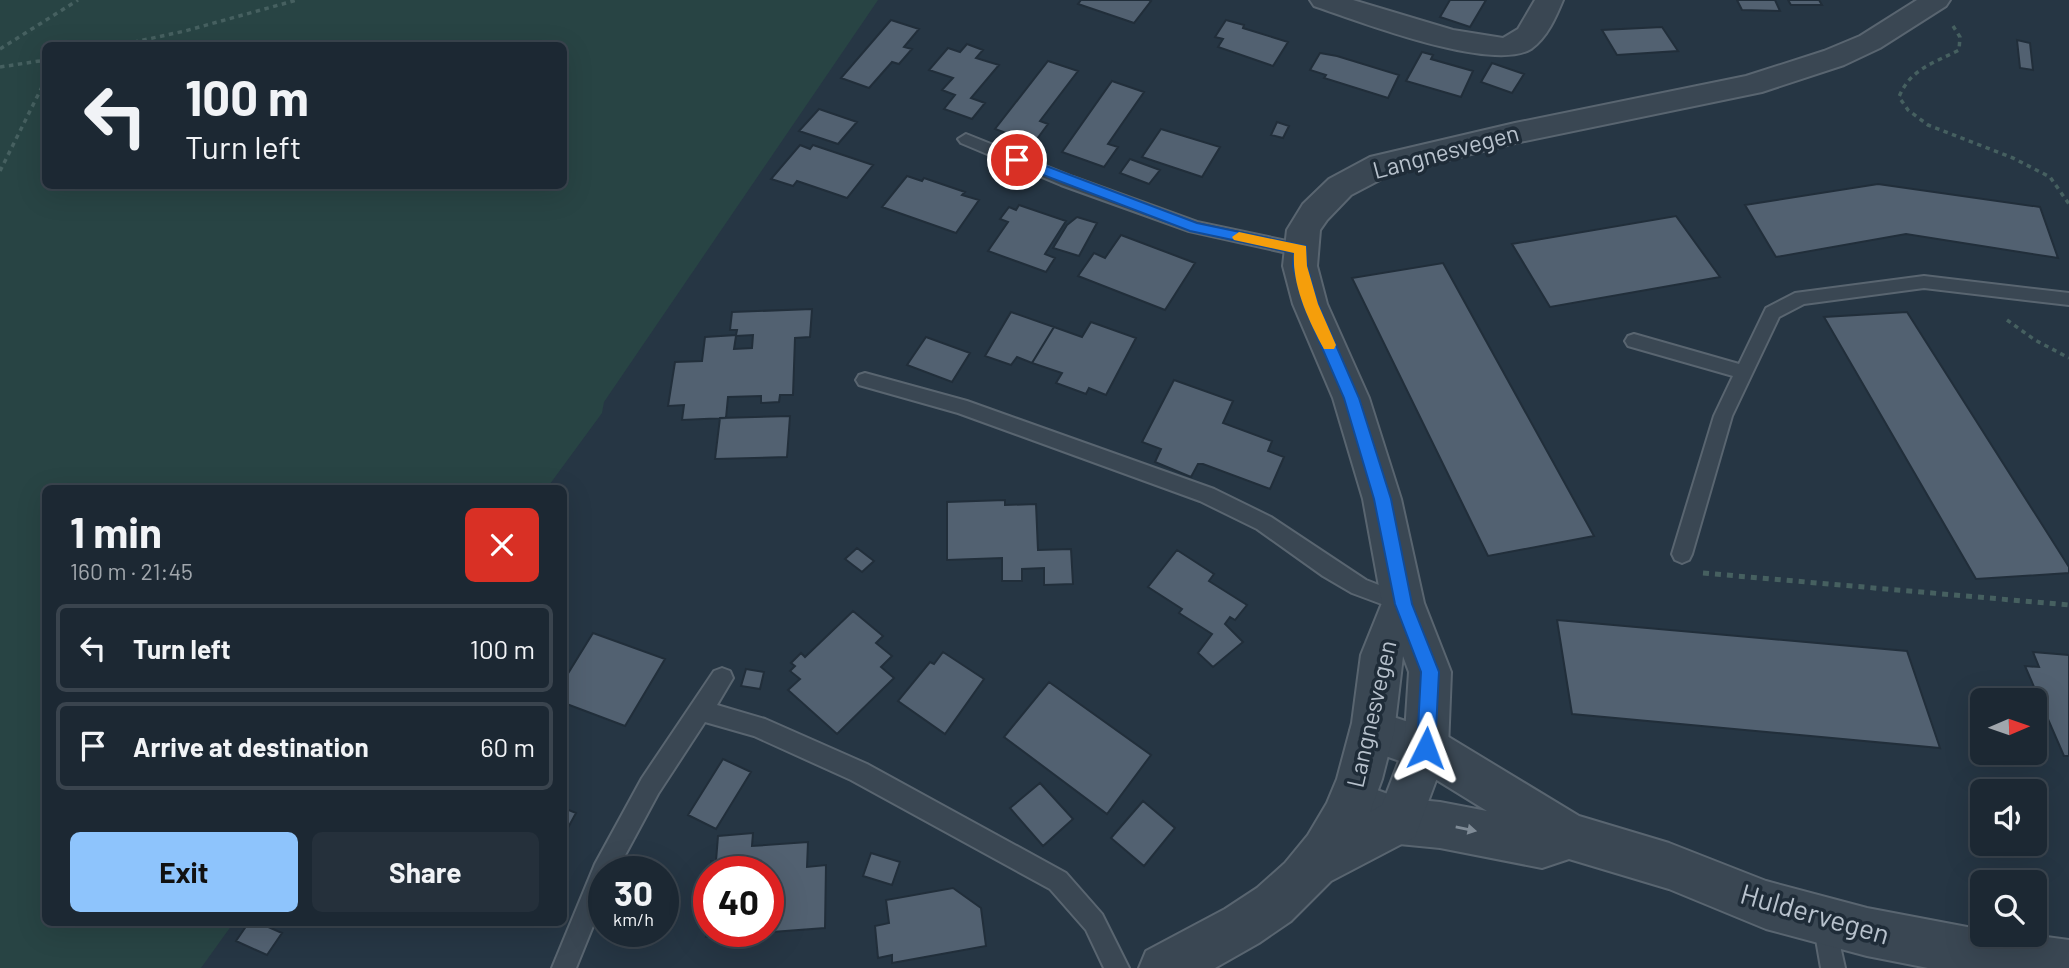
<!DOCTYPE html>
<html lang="en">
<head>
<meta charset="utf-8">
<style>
	:root { --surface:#1c2833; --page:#25303b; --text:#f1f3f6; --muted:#a0a6ac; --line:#3a444e; --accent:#8ec4fc }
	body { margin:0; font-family:Barlow,sans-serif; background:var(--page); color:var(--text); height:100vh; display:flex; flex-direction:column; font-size:26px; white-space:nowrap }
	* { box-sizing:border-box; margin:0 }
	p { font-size:23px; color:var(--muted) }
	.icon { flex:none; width:38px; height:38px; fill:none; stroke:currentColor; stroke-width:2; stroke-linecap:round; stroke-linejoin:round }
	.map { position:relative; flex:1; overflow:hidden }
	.details { position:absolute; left:42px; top:485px; width:525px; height:441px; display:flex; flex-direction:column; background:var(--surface); border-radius:10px; box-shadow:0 7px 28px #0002,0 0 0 2px var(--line) }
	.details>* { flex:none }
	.hud { position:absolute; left:42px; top:42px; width:525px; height:147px; border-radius:10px; box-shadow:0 7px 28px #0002,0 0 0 2px var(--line); background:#1c2833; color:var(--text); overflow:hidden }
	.needle { width:46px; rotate:88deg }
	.controls { position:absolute; left:1970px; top:688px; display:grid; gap:14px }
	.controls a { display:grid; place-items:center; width:77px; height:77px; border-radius:10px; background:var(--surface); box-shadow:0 7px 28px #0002,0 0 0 2px var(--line); font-size:35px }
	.speed { position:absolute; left:588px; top:856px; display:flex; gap:14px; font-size:35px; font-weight:700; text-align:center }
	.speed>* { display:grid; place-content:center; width:91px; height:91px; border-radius:50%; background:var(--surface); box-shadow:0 7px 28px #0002,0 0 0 2px var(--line); line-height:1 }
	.speed small { font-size:18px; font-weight:400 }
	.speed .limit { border:10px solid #d22; background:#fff; color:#111 }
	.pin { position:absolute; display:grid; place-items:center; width:60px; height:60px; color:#fff; margin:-30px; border:4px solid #fff; border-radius:50%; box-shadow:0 2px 7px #0007 }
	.me { position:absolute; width:77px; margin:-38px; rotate:3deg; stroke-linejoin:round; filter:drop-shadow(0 0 5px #0008) }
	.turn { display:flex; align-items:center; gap:24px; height:147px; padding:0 28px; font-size:32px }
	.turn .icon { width:91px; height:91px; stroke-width:2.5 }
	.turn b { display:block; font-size:49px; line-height:60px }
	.round { display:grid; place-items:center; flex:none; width:74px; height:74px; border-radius:10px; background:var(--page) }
	.headline { display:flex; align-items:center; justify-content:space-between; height:119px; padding:0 28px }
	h1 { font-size:42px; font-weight:700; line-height:52px }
	.cta { display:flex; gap:14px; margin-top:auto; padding:14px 28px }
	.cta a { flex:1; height:80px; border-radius:10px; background:var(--accent); color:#111; font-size:28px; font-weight:700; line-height:80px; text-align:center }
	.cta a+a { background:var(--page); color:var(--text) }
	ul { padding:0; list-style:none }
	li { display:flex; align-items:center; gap:21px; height:88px; margin:0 14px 10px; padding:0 14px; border:4px solid var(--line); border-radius:10px }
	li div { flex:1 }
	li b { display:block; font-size:26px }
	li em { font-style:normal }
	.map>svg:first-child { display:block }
	.green { fill:#284444; fill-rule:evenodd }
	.building { fill:#526171; stroke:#212e3a; stroke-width:2; fill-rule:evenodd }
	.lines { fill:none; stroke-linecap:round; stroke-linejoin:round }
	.service-casing { stroke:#596570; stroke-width:4 }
	.minor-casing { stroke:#596570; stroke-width:4 }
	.tertiary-casing { stroke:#596570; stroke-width:4 }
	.path-far1 { stroke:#466060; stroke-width:3.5; stroke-dasharray:4.5 4.5; stroke-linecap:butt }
	.path { stroke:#466060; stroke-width:5; stroke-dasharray:6 6; stroke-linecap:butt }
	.service { fill:#3a4753; fill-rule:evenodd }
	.minor { fill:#3a4753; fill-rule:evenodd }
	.tertiary { fill:#3a4753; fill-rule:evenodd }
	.oneway { fill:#7f8b96 }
	.route { fill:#1a73e8; stroke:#114b97; stroke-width:2 }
	.slow { fill:#f59e0b }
	.labels { text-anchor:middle; stroke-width:7; stroke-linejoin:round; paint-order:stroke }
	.street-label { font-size:24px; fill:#b8c2cd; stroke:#1f2c38 }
	.near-street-label { font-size:28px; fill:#b8c2cd; stroke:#1f2c38 }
</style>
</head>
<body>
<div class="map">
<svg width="2069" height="968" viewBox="0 0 2069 968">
	<rect width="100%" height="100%" fill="#263644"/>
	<!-- green -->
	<path class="green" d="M0 0H878L604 402 602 413 547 488H46V922H234L201 968H0ZM46 46H564V186H46Z"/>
	<!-- building -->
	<path class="building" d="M1081 0H1149L1151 1 1134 23 1078 4Z
		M1450 0H1486L1470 27 1440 17Z
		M1737 0H1775L1780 11 1742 10Z
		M1788 0H1819L1822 5H1791Z
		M891 20 919 29 904 47 912 49 899 64 892 62 869 88 841 78Z
		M1226 20 1244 25 1243 28 1288 42 1273 66 1218 47 1223 39 1215 37Z
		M1662 27 1678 51 1617 55 1602 30Z
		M2017 40 2030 43 2033 70 2020 68Z
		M967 44 983 50 976 58 999 65 971 98 985 103 972 119 944 109 955 95 942 90 953 78 929 70 948 48 960 52Z
		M1422 52 1433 55 1431 59 1473 71 1461 97 1406 81Z
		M1320 53 1337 56 1399 75 1388 98 1324 78 1326 75 1310 70Z
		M1048 61 1078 71 1040 121 1048 124 1034 143 995 129Z
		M1492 63 1524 74 1512 93 1481 82Z
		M1112 81 1144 92 1108 144 1118 147 1104 167 1062 152Z
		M819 109 857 122 838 144 799 131Z
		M1277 122 1289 126 1283 138 1271 135Z
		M1161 129 1220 147 1202 177 1142 157Z
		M800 145 810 149 813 145 873 165 847 198 797 181 793 186 771 179Z
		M1130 159 1160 170 1149 184 1120 173Z
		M907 176 922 181 924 178 965 192 962 195 979 200 956 233 882 207Z
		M1878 184 2040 207 2058 258 1906 234 1776 257 1745 205Z
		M1019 205 1066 221 1045 254 1055 258 1046 272 988 251 1008 222 1000 219 1009 207 1016 210Z
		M1676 216 1720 277 1550 307 1512 244Z
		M1077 217 1097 223 1079 256 1053 248 1067 225Z
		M1121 235 1195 263 1165 310 1078 276 1094 253 1105 258Z
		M1443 263 1594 536 1488 556 1352 278Z
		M812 309 810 337 795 338 793 395H780L779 402 761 403V396L728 397 726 418 682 420 684 405 668 406 675 362 702 361 705 337 736 335 737 330H730L732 312ZM753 335 752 348 734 349 736 336Z
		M1011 312 1054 327 1032 363 1017 357 1011 365 985 356Z
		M1907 312 2069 567V573L1976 579 1824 317Z
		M1091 322 1136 338 1106 395 1089 388 1086 394 1056 383 1062 373 1032 363 1054 327 1082 337Z
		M926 337 970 353 952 382 907 365Z
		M1174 380 1233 401 1223 423 1272 441 1268 451 1284 457 1270 489 1203 464H1198L1191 477 1155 462 1161 449 1142 442Z
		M790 416 787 457 715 459 720 418Z
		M1005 500V505L1036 504 1038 550 1071 549 1073 584 1044 585V568L1022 569V581H1002V558L947 560V502Z
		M857 548 874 561 862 572 845 559Z
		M1177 550 1214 574 1209 581 1247 605 1235 620 1230 617 1225 624 1243 642 1213 667 1198 653 1212 634 1179 613 1182 609 1148 587Z
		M853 611 883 636 876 643 892 656 881 667 894 678 837 734 788 690 800 679 790 671 795 666 791 663 801 653 805 657Z
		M1557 620 1907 651 1940 748 1572 714Z
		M593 633 665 659 625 726 564 703V680Z
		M943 652 984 679 945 734 898 701 930 662 934 664Z
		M2033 652 2069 655V756H2064L2025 666 2039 667Z
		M746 669 764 672 760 689 741 686Z
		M1049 682 1151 755 1107 814 1004 737Z
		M723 759 751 772 716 829 688 815Z
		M1040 783 1073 819 1043 846 1010 808Z
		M1143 801 1175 828 1144 866 1111 838Z
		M564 808 576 813 564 835Z
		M753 833 752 846 808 842 807 867 826 865 825 928 706 937 709 898V931H768V872H711V861H716L718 836Z
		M871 853 900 862 892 885 863 876Z
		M953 888 981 908 986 946 892 963V955L878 958 875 926 889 923 886 900Z
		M249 922H257L282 933 267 955 236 941Z"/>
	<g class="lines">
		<defs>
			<path id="service" d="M966 134 1073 177 1197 222 1301 244 1309 250 1301 256 1189 231 1061 185 961 143 958 139Z
				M1924 276 2069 293V305L1924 288 1804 304 1779 317 1732 416 1692 554 1689 560 1682 563 1675 560 1672 554 1714 416 1733 376 1628 346 1625 341 1628 336 1634 334 1739 364 1766 308 1795 293Z
				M865 373 967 401 1214 489 1271 517 1366 580 1410 597 1413 603 1410 609 1403 612 1352 593 1323 576 1257 529 1200 501 958 413 859 385 856 380 859 375Z
				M722 668 730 671 733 678 717 705 765 719 867 764 1066 873 1102 914 1129 968H1104L1086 930 1050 889 851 780 754 736 705 722 658 794 616 872H604V899L576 968H552L595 864 642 778 714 671Z
				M1825 910 1833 914 1845 968H1821L1813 922 1817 914Z"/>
			<path id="minor" d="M1310 0H1353L1453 30 1503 38 1518 29 1535 0H1563C1556 17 1547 38 1531 49 1492 73 1358 21 1314 6Z
				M1372 710 1442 733 1579 816 1669 843 1766 881 1867 908 1983 930V934H2025L2069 940V968H1928L1867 956 1766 929 1669 889 1569 859 1542 868 1440 848 1399 844 1336 819 1329 803 1336 787 1352 781 1399 798 1440 802 1487 811 1414 766 1357 746 1350 731 1357 716Z"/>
			<path id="tertiary" d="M1917 0H1950L1946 6 1880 48 1844 65 1762 92 1515 143 1391 174 1351 195 1327 220 1320 230 1317 266 1327 304 1369 398 1401 499 1424 603 1451 672 1448 748 1415 837 1331 881 1291 921 1259 943 1215 968H1139L1146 951 1225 909 1257 888 1285 863 1308 835 1327 803 1337 779 1352 723 1361 655 1382 603 1363 499 1333 398 1293 304 1283 266 1287 230 1303 204 1329 179 1370 157 1515 123 1746 76 1824 51 1860 36ZM1403 656 1409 672 1404 748 1382 805 1370 812 1382 779 1394 732Z"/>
		</defs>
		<!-- service casing -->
		<use href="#service" class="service-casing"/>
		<!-- minor casing -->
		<use href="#minor" class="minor-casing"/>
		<!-- tertiary casing -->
		<use href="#tertiary" class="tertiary-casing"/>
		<!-- path-far1 -->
		<path class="path-far1" d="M1953 26 1960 37 1959 50C1934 63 1910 69 1899 97L1908 110 1928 125 2013 158 2050 177 2069 204
			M116 46 185 31 297 0
			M0 49 78 0
			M0 67 46 60
			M0 171 46 79
			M2007 320 2035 340 2069 358"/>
		<!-- path -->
		<path class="path" d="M1703 573 2069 605"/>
		<!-- service -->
		<use href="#service" class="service"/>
		<!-- minor -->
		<use href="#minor" class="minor"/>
		<!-- tertiary -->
		<use href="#tertiary" class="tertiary"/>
	</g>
	<!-- one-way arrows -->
	<defs><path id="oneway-solid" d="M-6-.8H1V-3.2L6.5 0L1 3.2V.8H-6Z" transform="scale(1.75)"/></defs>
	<use class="oneway" href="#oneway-solid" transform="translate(1466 829) rotate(11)"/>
	<!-- route -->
	<path class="route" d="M1017 155 1197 223 1306 246 1307 266 1318 304 1359 398 1391 499 1412 604 1439 672 1435 748 1432 755 1426 757 1419 755 1417 748 1421 672 1395 604 1374 499 1344 398 1303 304 1293 266 1294 253 1190 231 1012 163 1010 160Z"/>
	<!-- slow -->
	<path class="slow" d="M1239 232 1306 246 1307 266 1318 304 1336 345 1334 349H1324C1309 321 1292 286 1294 253L1234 240 1232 237Z"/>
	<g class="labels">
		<!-- street labels -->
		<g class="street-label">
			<text transform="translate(1446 152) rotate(-15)" y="8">Langnesvegen</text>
			<text transform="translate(1372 714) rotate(-77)" y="8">Langnesvegen</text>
		</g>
		<!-- near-street labels -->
		<g class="near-street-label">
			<text transform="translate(1815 914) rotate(16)" y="10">Huldervegen</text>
		</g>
	</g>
</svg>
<div class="controls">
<a><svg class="needle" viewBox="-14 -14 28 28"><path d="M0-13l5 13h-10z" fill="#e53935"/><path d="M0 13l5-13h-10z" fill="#a0a6ac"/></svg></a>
<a><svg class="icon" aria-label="sound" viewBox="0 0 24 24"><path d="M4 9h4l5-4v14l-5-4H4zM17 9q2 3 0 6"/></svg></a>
<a><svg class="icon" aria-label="search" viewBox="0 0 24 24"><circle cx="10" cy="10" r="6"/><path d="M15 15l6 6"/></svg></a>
</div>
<div class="speed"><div>30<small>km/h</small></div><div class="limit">40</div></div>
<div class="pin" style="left:1017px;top:160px;background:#d93025"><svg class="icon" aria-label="arrive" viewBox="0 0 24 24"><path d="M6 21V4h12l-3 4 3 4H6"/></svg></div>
<svg class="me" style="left:1426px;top:748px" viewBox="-20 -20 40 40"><path d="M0-17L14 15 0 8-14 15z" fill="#1a73e8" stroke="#fff" stroke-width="4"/></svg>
<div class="hud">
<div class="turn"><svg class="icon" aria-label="left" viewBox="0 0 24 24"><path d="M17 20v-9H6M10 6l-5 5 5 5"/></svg><div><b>100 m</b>Turn left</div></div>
</div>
<section class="details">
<div class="headline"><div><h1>1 min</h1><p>160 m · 21:45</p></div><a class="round" style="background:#d93025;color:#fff"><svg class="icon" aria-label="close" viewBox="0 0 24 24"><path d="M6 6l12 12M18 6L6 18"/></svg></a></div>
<ul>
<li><svg class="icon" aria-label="left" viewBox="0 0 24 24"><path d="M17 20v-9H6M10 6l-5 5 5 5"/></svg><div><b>Turn left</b></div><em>100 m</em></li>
<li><svg class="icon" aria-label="arrive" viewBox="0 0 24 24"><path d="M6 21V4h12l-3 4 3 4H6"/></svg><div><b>Arrive at destination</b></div><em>60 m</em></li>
</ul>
<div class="cta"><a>Exit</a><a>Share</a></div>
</section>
</div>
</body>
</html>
